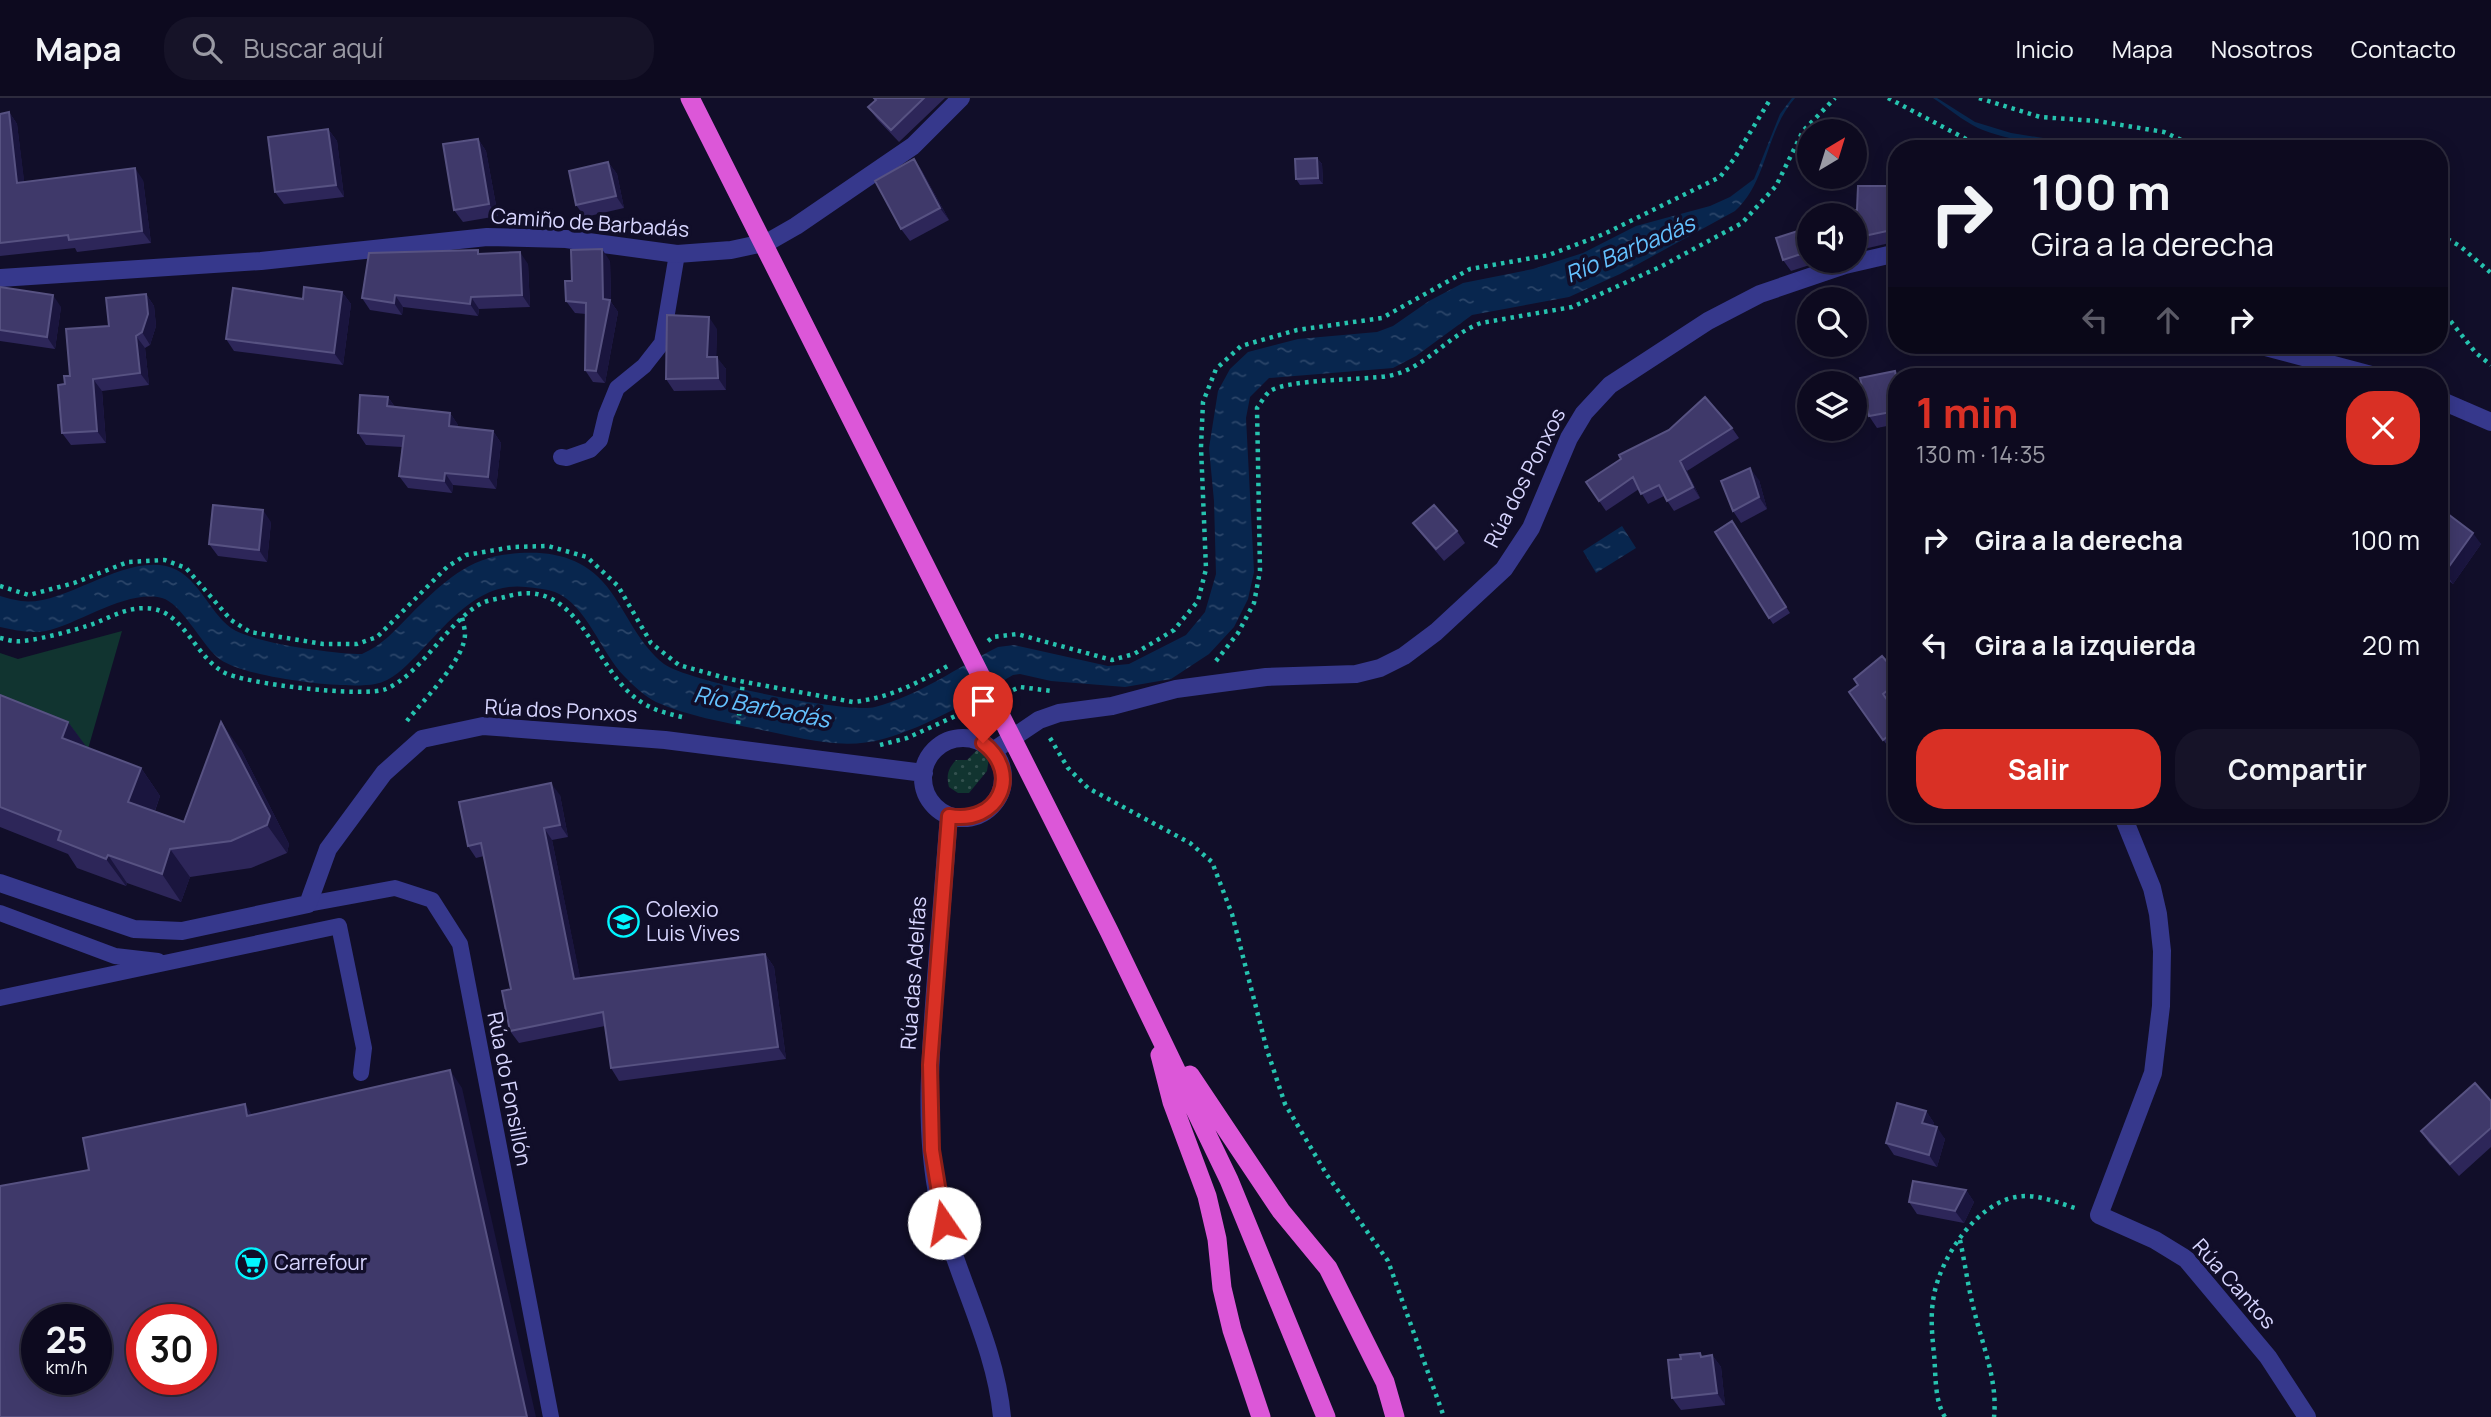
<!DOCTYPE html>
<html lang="es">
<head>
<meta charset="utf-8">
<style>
	:root { --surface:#0d0a1f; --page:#161328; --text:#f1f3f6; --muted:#9a9aa4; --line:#2d2b3d; --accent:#d93025 }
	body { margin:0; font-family:Manrope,sans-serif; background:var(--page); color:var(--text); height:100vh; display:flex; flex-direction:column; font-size:26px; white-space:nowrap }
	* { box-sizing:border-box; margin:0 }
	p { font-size:23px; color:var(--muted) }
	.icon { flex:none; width:38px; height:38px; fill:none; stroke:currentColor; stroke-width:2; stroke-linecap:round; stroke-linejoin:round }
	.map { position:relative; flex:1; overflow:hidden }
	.drawer { position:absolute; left:1888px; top:270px; width:560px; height:455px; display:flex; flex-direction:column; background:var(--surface); border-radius:28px; box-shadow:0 4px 18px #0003,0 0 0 2px var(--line) }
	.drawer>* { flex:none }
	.guide { position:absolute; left:1888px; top:42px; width:560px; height:214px; border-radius:28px; box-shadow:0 4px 18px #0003,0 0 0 2px var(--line); background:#0d0a1f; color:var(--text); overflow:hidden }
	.needle { width:46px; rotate:38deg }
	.buttons { position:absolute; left:1797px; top:21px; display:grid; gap:14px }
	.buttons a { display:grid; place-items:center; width:70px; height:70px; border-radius:50%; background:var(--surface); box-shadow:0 4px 18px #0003,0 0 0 2px var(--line); font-size:35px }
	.speed { position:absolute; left:21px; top:1206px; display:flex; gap:14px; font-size:35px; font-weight:700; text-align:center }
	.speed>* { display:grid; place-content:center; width:91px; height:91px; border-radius:50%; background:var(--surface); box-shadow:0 4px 18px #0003,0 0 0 2px var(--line); line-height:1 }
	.speed small { font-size:18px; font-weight:400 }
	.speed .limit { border:10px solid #d22; background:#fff; color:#111 }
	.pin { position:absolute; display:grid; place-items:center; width:60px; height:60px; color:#fff; margin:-72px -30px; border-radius:50% 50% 50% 0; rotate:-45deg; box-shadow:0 0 7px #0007 }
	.pin .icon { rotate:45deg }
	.me { position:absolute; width:77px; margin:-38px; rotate:348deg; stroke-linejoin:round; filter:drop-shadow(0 0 5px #0008) }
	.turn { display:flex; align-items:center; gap:24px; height:147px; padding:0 28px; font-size:32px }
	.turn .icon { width:91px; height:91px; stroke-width:2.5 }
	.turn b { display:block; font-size:49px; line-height:60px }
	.lanes { display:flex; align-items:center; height:66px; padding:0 28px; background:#0003; justify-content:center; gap:35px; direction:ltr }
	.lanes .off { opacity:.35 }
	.round { display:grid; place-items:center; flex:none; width:74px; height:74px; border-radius:28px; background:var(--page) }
	.summary { display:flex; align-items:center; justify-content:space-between; height:119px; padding:0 28px }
	h1 { font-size:42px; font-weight:700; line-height:52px; color:var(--accent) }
	.action { display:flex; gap:14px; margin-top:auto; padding:14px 28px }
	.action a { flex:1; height:80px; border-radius:28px; background:var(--accent); color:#fff; font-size:28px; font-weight:700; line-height:80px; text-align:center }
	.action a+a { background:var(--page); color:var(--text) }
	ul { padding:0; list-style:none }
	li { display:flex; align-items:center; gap:21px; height:105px; padding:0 28px }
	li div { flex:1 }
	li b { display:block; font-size:26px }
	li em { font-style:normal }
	header { display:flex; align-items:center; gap:42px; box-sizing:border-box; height:98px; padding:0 35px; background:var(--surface); border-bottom:2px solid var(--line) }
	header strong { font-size:33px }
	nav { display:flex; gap:38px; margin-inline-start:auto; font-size:24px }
	.search { width:490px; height:63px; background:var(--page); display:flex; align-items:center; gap:18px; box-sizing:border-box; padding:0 24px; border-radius:28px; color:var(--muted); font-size:26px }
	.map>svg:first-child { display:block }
	.grass { fill:#113430 }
	.garden { fill:url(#garden-dots) }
	.water { fill:url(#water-ripples) }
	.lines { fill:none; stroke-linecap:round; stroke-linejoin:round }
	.path { stroke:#26c3af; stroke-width:4.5; stroke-dasharray:3.5 5; stroke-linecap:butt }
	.service { stroke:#36388c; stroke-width:16 }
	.minor { stroke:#36388c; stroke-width:18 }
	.trunk { stroke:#dc57d8; stroke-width:19 }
	.wall { fill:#2d2659 }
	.shaded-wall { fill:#1a153e }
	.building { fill:#3f396a; stroke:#575282; stroke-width:2; fill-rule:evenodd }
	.route-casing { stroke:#8d1f18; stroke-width:18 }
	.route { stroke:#d93025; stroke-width:12 }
	.labels { text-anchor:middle; stroke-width:7; stroke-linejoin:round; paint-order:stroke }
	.street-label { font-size:21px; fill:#d8d6ff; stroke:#110e29 }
	.poi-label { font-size:21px; fill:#d8d6ff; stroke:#110e29; text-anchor:start }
	.water-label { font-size:23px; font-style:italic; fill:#64c2ff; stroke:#110e29 }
</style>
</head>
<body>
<header>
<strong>Mapa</strong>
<div class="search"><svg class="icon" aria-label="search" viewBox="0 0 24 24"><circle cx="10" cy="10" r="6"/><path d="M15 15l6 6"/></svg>Buscar aquí</div>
<nav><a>Inicio</a><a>Mapa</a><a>Nosotros</a><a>Contacto</a></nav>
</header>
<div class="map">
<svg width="2491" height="1319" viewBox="0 0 2491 1319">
	<defs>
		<pattern id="garden-dots" width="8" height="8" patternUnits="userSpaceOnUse" patternTransform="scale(1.75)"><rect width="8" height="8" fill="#113430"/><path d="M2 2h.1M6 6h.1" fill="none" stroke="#33514f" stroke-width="1.8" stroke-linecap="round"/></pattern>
		<pattern id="water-ripples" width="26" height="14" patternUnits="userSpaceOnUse" patternTransform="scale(1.75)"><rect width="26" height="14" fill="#08264e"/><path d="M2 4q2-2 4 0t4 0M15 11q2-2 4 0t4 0" fill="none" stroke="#2b4569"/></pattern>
	</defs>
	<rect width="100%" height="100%" fill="#110e29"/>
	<!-- grass -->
	<path class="grass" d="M122 533 88 651 0 617V555L18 561Z"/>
	<!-- garden -->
	<path class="garden" d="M978 651 983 652 989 660 987 673 969 695H958L949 689C946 677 948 671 956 662H967Z"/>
	<!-- water -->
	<path class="water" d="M1792 0H1795C1765 34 1768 83 1735 113L1620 176 1569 199 1472 217 1416 258 1393 270 1269 280 1250 299 1246 320 1254 474 1248 501 1234 529 1209 556 1171 581 1125 589 1051 583 1020 576 1013 577C972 601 930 628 883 641 841 653 798 639 757 631 723 624 688 618 656 604 644 598 634 588 624 578 602 556 586 506 555 494 546 491 535 490 526 489 479 483 446 527 417 557 405 569 392 583 375 586 345 592 238 579 217 559 201 545 181 505 162 500 127 491 81 525 46 533 31 536 15 532 0 529V498C7 500 14 502 21 503 63 509 120 458 166 468 197 475 208 513 231 530 252 545 335 556 362 556 383 547 395 532 411 516 437 490 464 463 502 457 546 451 584 456 611 494 629 519 639 546 664 566 686 583 847 616 875 609 918 598 958 569 998 549L1014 547 1108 568 1129 566 1186 537 1205 514 1216 476 1214 403 1209 350 1218 293 1230 271 1248 254 1298 241 1377 234 1393 228 1429 203 1463 185 1533 171 1583 155 1636 128 1710 108 1730 99 1754 81 1780 16Z
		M1933 0H1937L1975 24 2011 35 2112 51C2076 51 2011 45 1978 30 1962 22 1948 10 1933 0Z
		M1622 428 1636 450 1596 475 1583 453Z"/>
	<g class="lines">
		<!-- path -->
		<path class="path" d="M1888 0 1985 51
			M1979 0 2040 19 2097 23 2164 34 2201 51
			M2440 137 2460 148 2491 175
			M2440 210 2476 255 2491 267
			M0 488 29 497 74 485 128 464 165 462 186 470 231 522 250 534 323 546H357L377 539 447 469 466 457 513 449 548 448 587 459 618 488 651 545 679 567 729 581 853 604C890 600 920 584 951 566
			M0 540C5 541 10 543 15 543 29 545 79 531 93 526 113 518 131 507 154 511 184 517 196 558 223 574 244 586 365 600 386 591 421 576 446 526 480 506 487 502 497 501 505 499 514 496 528 494 537 496 585 505 599 574 637 601 651 612 669 616 686 620
			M988 543 993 539 1017 536 1112 562 1134 556 1174 532 1198 503 1206 471 1201 349 1203 304 1216 271 1241 248 1297 232 1382 220 1470 171 1549 157 1604 136 1720 79 1734 61 1771 0
			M1216 563 1238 535 1254 505 1260 473 1257 310C1261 305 1265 297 1270 293 1289 281 1362 282 1388 278 1426 271 1446 238 1481 225L1572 209 1662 168 1742 125 1776 88 1803 33 1835 0
			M1013 592 1020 589 1052 593
			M407 623C422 603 465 562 465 536 465 531 463 525 462 519
			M738 626 743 584
			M1050 640 1068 670 1088 690 1190 745 1212 764 1232 816 1267 952 1285 1006 1327 1077 1388 1163 1444 1319
			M880 647 907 640 973 610
			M1960 1142C1965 1165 1968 1189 1974 1212 1982 1246 1998 1283 1994 1319
			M1945 1319C1934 1302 1936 1276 1934 1256 1932 1237 1930 1217 1934 1197 1941 1159 1976 1106 2016 1099 2036 1095 2059 1105 2078 1111"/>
		<!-- service -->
		<path class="service" d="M561 359 567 360 590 352 600 342 606 317 617 290 644 268 662 245 677 156
			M308 806 395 790 432 802 460 846 551 1319
			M0 815 115 858 158 863
			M0 900 339 828 364 950 361 975"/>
		<!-- minor -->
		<path class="minor" d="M0 180 261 163 487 139 566 141 677 156 731 152 768 144 796 128 913 48 961 0
			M2258 247 2375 278
			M2440 302 2491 324
			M923 680a40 40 0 1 1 80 0a40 40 0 1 1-80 0Z
			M993 653 1039 622 1059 615 1112 608 1176 591 1266 579 1356 576 1380 570 1404 558 1436 534 1504 471 1531 430 1569 340 1584 315 1610 287 1708 223 1760 196 1845 167 1897 155
			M2122 716 2152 790 2158 816 2162 853 2161 908 2153 975 2099 1117 2155 1142 2186 1161 2268 1259 2307 1319
			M949 718C944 776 940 834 935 893 930 963 924 1035 939 1105 955 1178 995 1244 1002 1319
			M0 785 134 831 182 833 308 806 328 751 384 675 422 641 483 628 665 642 924 675"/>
		<!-- trunk -->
		<path class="trunk" d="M690 0 1109 833 1229 1082 1326 1319
			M1160 957 1172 1004 1207 1098 1217 1141 1222 1190 1232 1232 1261 1319
			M1190 977 1281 1113 1328 1170 1385 1284 1395 1319"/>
	</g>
	<!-- wall -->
	<path class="wall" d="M873 0H945L899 44 877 21 868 9 875 2Z
		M9 14 17 26 24 84 143 82 151 145 77 154 75 150 0 158V16Z
		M328 31 337 43 344 99 284 106 275 94Z
		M478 41 486 53 498 118 463 124 454 112Z
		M1317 60 1322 66 1323 86 1300 87 1296 81Z
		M914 61 922 73 949 122 910 143 901 131Z
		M608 64 617 76 624 110 585 119 576 107Z
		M1897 88V145L1894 144 1855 153V117L1857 112Z
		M1810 129V163H1822L1791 173 1783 162Z
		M481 156 528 166 530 209 479 211 478 218 403 209 402 217 370 212 362 200Z
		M610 163 611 204 618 214 605 285 593 284 585 272 586 216 575 215 566 203 572 183Z
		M0 189 61 209 55 251 0 243Z
		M342 194 351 206 343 267 234 253 226 241 303 201Z
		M146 196 154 208 156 228 150 247 145 250 149 287 102 293 106 345 71 347 62 335 65 286 70 278 109 228Z
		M717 231 716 259 726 271V292L674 293 666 281Z
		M1895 273 1899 278H1897V326L1877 330 1869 318Z
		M388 299 395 309 450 315 458 327V329L493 333 501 345 496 391 453 387 452 395 408 390 399 378 402 349 366 347 358 335Z
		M1732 330 1739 340 1687 373 1700 400 1674 413 1664 398 1648 406 1639 391 1606 413 1586 384Z
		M1759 382 1767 411 1741 425 1733 413Z
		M2440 410 2481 446 2453 486 2440 476Z
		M1732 423 1790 515 1773 526 1769 520Z
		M271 424 267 464 218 458 209 446Z
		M1413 425 1457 433 1465 445 1444 463 1422 437Z
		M1897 575V604L1891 608 1897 616V650L1892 654 1849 594Z
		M0 597 68 624 86 649 141 670 160 698 155 713 184 724 241 652 289 746 287 755 251 770 190 779 181 804 127 785 126 788 77 770 68 756 0 729Z
		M560 697 568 739 552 742 580 880 765 856 774 869 786 961 619 983 611 970 605 928 519 945 510 933 511 891 484 758 476 760 468 748Z
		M2491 1003V1049L2459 1078 2429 1045 2421 1033Z
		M1926 1013 1934 1025 1933 1028 1945 1041 1937 1069 1894 1057 1886 1045Z
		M1966 1092 1974 1104 1964 1125 1917 1116 1909 1104Z
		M1712 1257 1721 1269 1725 1307 1681 1312 1672 1300 1703 1259Z"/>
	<!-- shaded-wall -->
	<path class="shaded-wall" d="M9 14 17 26 26 97 17 85Z
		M328 31 337 43 344 99 336 87Z
		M478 41 486 53 498 118 489 106Z
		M1317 60 1322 66 1323 86 1318 80Z
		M914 61 922 73 949 122 940 110Z
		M608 64 617 76 624 110 616 98Z
		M135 70 143 82 151 145 142 133Z
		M602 151 610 163 611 204 618 214 605 285 596 273 603 201Z
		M520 154 528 166 530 209 522 197Z
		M342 194 351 206 343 267 334 255Z
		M146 196 154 208 156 228 150 247 142 234Z
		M53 197 61 209 55 251 47 239Z
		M395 197 403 209 402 217 394 205Z
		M471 199 479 211 478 218 470 206Z
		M709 219 717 231 716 271 707 259Z
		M136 238 145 250 149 287 140 275Z
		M717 259 726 271V292L718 280Z
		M93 281 102 293 106 345 97 333Z
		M388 299 396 311 387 308Z
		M450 315 458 327 457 340 449 328Z
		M493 333 501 345 496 391 488 379Z
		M1680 363 1687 373 1700 400 1693 389Z
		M1750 370 1759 382 1767 411 1759 399Z
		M445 375 453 387 452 395 444 383Z
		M263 412 271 424 267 464 259 452Z
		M2473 435 2481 446 2453 486 2445 474Z
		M68 624 88 651 62 640Z
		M221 624 241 652 289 746 287 755 267 727Z
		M141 670 160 698 148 732 128 704Z
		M551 685 560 697 568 739 560 727Z
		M544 730 552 742 583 893 574 881Z
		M170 751 190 779 181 804 162 776Z
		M108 757 127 785 126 788 106 761Z
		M765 856 774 869 786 961 778 949Z
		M450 972 462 990 536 1319H527Z
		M245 1006 257 1024 247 1018Z
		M1926 1013 1934 1025 1931 1037 1922 1025Z
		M1937 1029 1945 1041 1937 1069 1929 1057Z
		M1966 1092 1974 1104 1964 1125 1955 1113Z
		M1712 1257 1721 1269 1725 1307 1717 1295Z"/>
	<!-- building -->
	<path class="building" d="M874 0H924L891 32 868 9 876 2Z
		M9 14 17 85 135 70 142 133 69 142 68 137 0 145V16Z
		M328 31 336 87 275 94 268 39Z
		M478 41 489 106 454 112 443 46Z
		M1317 60 1318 80 1296 81 1295 61Z
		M914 61 940 110 901 131 875 83Z
		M608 64 616 98 576 107 569 73Z
		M1858 88H1897L1896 102H1897V135L1887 133 1855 140V117H1833L1832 115 1857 112Z
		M1810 129V153L1783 162 1776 140Z
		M602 151 603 201 610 202 596 273 585 272 586 205 566 203 565 183H572L571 152Z
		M478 152V156L520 154 522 197 471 199 470 206 395 197 394 205 362 200 369 155Z
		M0 189 53 197 47 239 0 232Z
		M304 189 342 194 334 255 226 241 233 190 303 201Z
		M146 196 148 216 142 234 136 238 140 275 93 281 97 333 62 335 58 287 65 286 64 278H70L66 231 109 228 106 200Z
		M667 217 709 219 707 259H717L718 280 666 281Z
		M1895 273 1897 284V313L1869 318 1860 280Z
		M360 297 388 299 387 308 450 315 449 328 493 333 488 379 445 375 444 383 399 378 404 338 358 335Z
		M1705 299 1732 330 1680 363 1693 389 1667 403 1659 387 1641 396 1633 379 1599 403 1586 384 1621 361 1619 357 1669 332Z
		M1750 370 1759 399 1733 413 1721 383Z
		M213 407 263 412 259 452 209 446Z
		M1434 407 1457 433 1436 451 1413 425Z
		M2440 410 2473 435 2445 474 2440 470Z
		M1732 423 1786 509 1769 520 1715 434Z
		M1882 558 1897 575V585L1883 596 1897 616V631L1883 642 1849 594 1858 587 1854 581Z
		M0 597 68 624 62 640 141 670 128 704 184 724 221 624 270 718 267 727 231 743 170 751 162 776 108 757 106 761 58 742 61 733 0 709Z
		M551 685 560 727 544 730 574 881 765 856 778 949 611 970 603 914 510 933 502 893 511 891 481 745 468 748 459 704Z
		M450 972 527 1319H0V1088L89 1072 83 1040 245 1006 247 1018ZM37 1222H96V1281H37ZM142 1222H201V1281H142Z
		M2475 985 2491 1003V1030L2450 1066 2421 1033Z
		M1897 1005 1926 1013 1922 1025 1937 1029 1929 1057 1886 1045Z
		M1913 1083 1966 1092 1955 1113 1909 1104Z
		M1700 1255 1701 1259 1712 1257 1717 1295 1672 1300 1668 1262 1681 1261 1680 1257Z"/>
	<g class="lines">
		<defs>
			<path id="route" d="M944 1125 932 1052 930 967 949 718C998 727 1023 676 983 645"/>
		</defs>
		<!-- route casing -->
		<use href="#route" class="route-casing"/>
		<!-- route -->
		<use href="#route" class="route"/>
	</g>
	<!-- icons -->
	<defs>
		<symbol id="school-ring" viewBox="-11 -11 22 22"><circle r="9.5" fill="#110e29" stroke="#02f6ff" stroke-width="1.5"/><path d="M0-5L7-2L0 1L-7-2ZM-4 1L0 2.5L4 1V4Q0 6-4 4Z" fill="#02f6ff"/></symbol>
		<symbol id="supermarket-ring" viewBox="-11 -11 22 22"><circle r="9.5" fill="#110e29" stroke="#02f6ff" stroke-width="1.5"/><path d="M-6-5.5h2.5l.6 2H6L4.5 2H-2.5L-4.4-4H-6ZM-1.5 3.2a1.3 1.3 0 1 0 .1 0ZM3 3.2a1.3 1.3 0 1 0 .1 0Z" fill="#02f6ff"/></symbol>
	</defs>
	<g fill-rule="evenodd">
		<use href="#school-ring" x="606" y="806" width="35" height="35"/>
		<use href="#supermarket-ring" x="234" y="1148" width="35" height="35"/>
	</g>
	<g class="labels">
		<!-- street labels -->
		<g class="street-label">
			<text transform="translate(590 125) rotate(4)" y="7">Camiño de Barbadás</text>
			<text transform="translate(1525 380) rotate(-63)" y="7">Rúa dos Ponxos</text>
			<text transform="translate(561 613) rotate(3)" y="7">Rúa dos Ponxos</text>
			<text transform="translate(914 875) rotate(-86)" y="7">Rúa das Adelfas</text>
			<text transform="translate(509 991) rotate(79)" y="7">Rúa do Fonsillón</text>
			<text transform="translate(2234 1186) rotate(48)" y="7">Rúa Cantos</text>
		</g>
		<!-- poi labels -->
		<g class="poi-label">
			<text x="646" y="819">Colexio<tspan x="646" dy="24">Luis Vives</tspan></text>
			<text x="274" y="1172">Carrefour</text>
		</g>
		<!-- water labels -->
		<g class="water-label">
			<text transform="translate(1630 151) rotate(-23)" y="8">Río Barbadás</text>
			<text transform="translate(762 609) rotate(11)" y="8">Río Barbadás</text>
		</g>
	</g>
</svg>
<div class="buttons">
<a><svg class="needle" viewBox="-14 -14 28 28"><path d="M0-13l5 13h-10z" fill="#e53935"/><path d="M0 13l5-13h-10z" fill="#9a9aa4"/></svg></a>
<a><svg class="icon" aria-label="sound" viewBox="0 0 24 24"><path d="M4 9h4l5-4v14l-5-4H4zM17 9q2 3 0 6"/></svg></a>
<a><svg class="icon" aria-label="search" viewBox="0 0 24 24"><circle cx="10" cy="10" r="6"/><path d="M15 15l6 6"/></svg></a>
<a><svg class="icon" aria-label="layers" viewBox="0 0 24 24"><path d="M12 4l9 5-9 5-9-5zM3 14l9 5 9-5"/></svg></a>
</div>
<div class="speed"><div>25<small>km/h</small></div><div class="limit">30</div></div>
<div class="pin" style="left:983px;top:645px;background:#d93025"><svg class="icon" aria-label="arrive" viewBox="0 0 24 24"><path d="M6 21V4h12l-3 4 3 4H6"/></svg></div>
<svg class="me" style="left:944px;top:1125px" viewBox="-20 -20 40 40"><circle r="19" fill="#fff"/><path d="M0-13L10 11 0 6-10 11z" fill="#d93025"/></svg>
<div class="guide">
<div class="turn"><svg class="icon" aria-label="right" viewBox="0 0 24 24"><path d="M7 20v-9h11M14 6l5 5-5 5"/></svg><div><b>100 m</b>Gira a la derecha</div></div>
<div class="lanes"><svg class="icon off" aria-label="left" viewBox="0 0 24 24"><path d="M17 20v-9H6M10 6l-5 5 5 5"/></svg><svg class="icon off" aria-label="ahead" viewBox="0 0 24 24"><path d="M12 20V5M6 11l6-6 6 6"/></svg><svg class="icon" aria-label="right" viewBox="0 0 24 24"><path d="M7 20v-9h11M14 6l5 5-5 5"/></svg></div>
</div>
<section class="drawer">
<div class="summary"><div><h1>1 min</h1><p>130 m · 14:35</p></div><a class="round" style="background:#d93025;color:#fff"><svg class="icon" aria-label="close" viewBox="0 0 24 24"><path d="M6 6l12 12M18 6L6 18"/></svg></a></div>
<ul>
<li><svg class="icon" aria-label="right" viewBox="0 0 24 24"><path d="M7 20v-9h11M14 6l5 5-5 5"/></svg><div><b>Gira a la derecha</b></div><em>100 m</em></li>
<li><svg class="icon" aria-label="left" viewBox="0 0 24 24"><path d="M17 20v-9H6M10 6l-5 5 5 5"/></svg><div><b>Gira a la izquierda</b></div><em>20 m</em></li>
</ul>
<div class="action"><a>Salir</a><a>Compartir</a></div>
</section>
</div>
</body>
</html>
